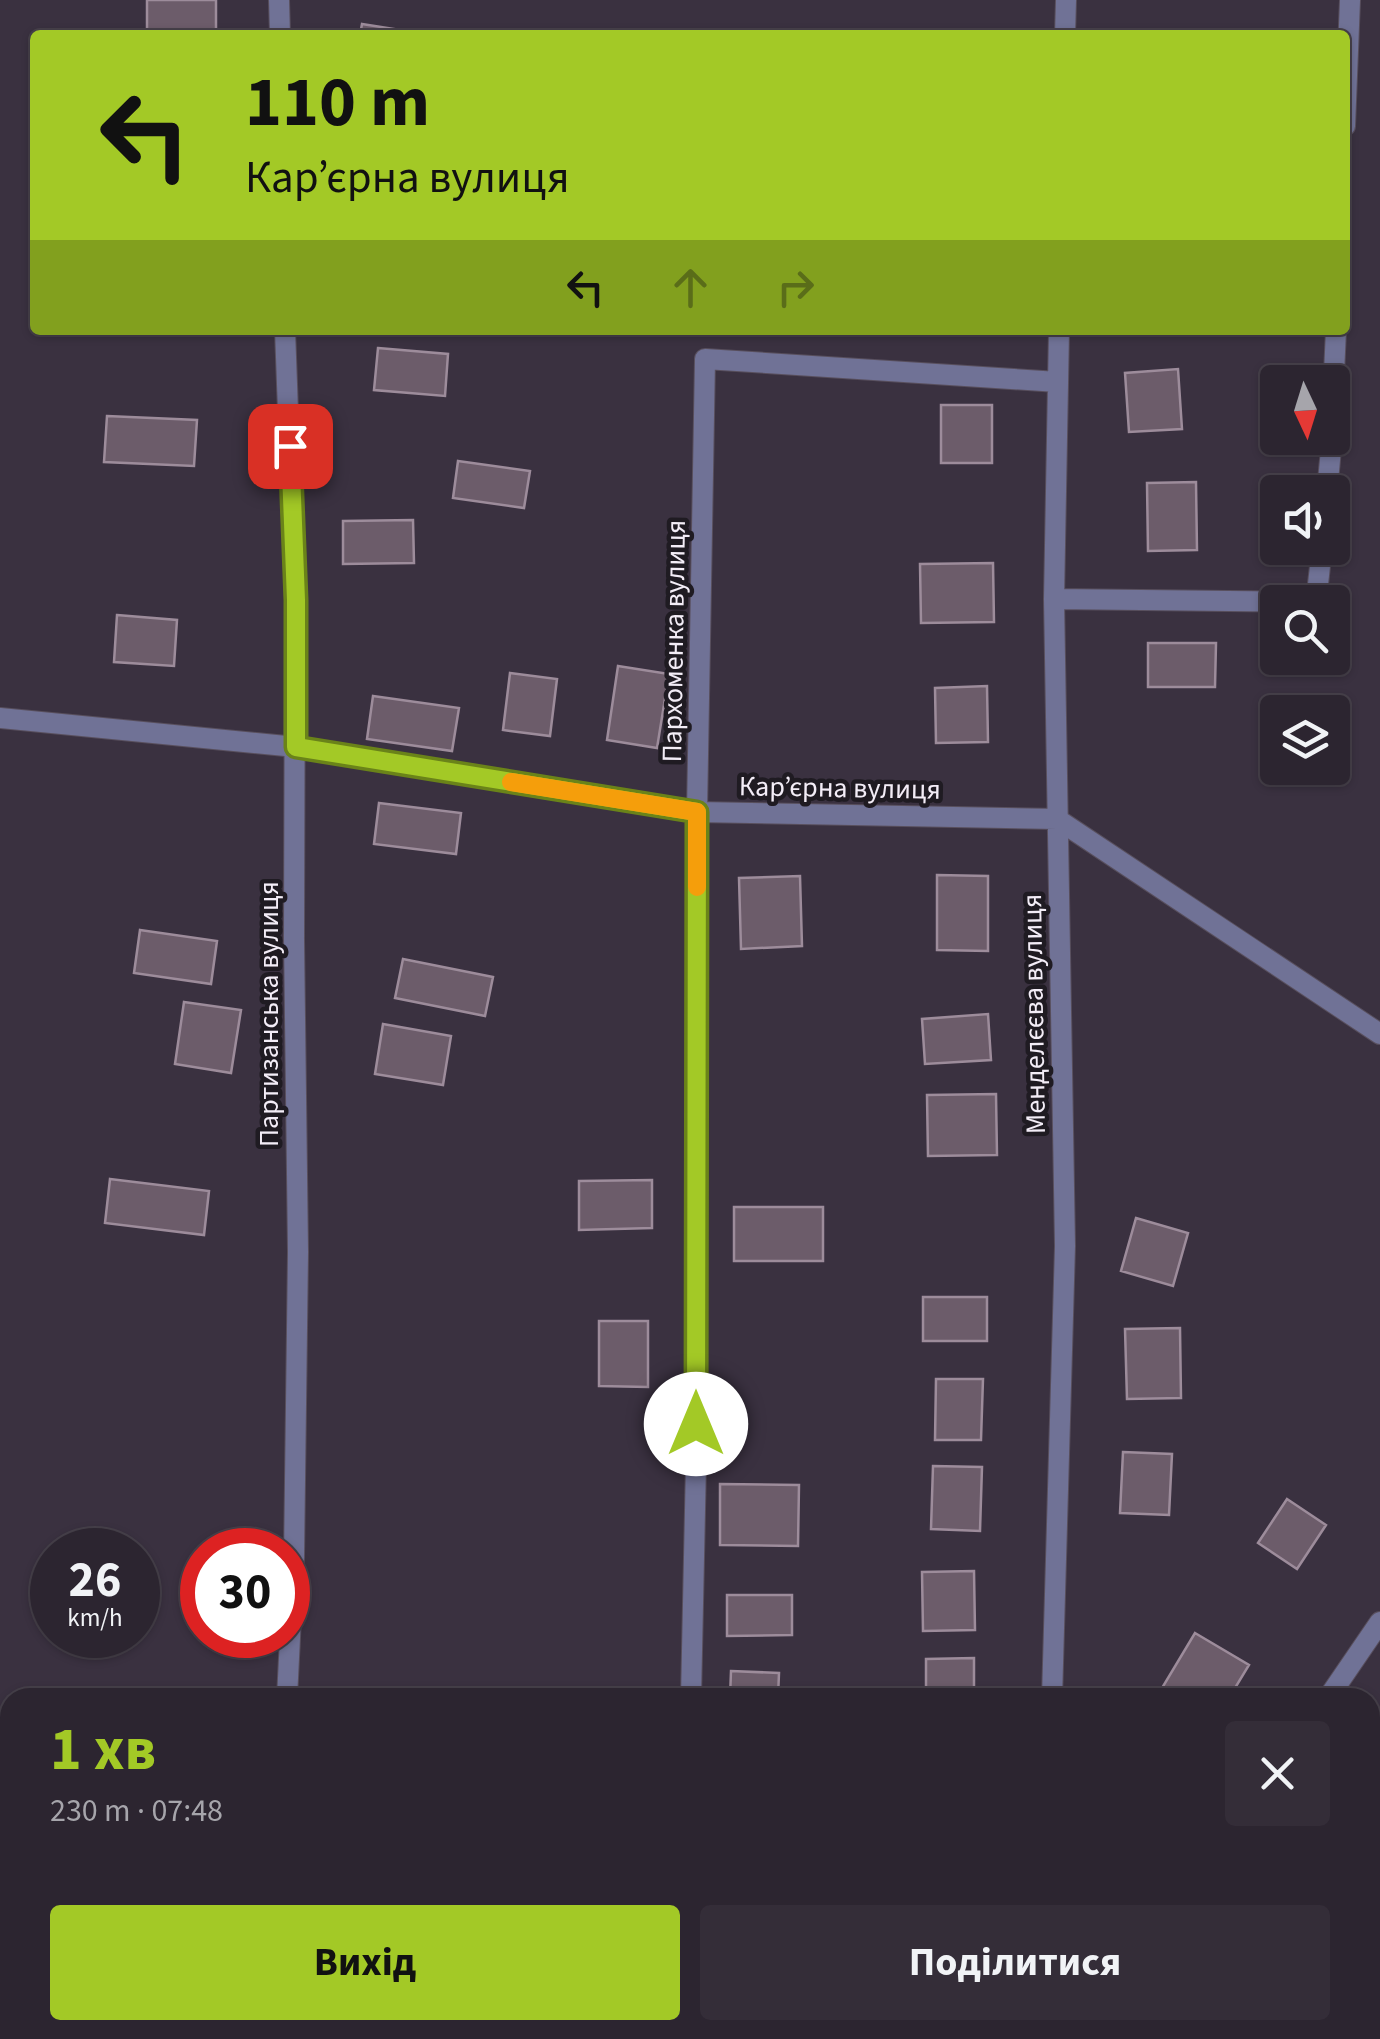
<!DOCTYPE html>
<html lang="uk">
<head>
<meta charset="utf-8">
<style>
	:root { --surface:#2c2530; --page:#342d38; --text:#f1f3f6; --muted:#a6a5ab; --line:#48424c; --accent:#a3c926 }
	body { margin:0; font-family:"Source Sans 3",sans-serif; background:var(--page); color:var(--text); height:100vh; display:flex; flex-direction:column; font-size:38px; white-space:nowrap }
	* { box-sizing:border-box; margin:0 }
	p { font-size:32px; color:var(--muted) }
	.icon { flex:none; width:55px; height:55px; fill:none; stroke:currentColor; stroke-width:2; stroke-linecap:round; stroke-linejoin:round }
	.map { position:relative; flex:1; overflow:hidden }
	.sheet { position:absolute; left:0px; top:1688px; width:1380px; height:352px; display:flex; flex-direction:column; background:var(--surface); border-radius:30px 30px 0 0; box-shadow:0 2px 8px #0004,0 0 0 2px var(--line) }
	.sheet>* { flex:none }
	.guide { position:absolute; left:30px; top:30px; width:1320px; height:305px; border-radius:10px; box-shadow:0 2px 8px #0004,0 0 0 2px var(--line); background:#a3c926; color:#111; overflow:hidden }
	.needle { width:65px; rotate:176deg }
	.buttons { position:absolute; left:1260px; top:365px; display:grid; gap:20px }
	.buttons a { display:grid; place-items:center; width:90px; height:90px; border-radius:10px; background:var(--surface); box-shadow:0 2px 8px #0004,0 0 0 2px var(--line); font-size:50px }
	.speed { position:absolute; left:30px; top:1528px; display:flex; gap:20px; font-size:50px; font-weight:700; text-align:center }
	.speed>* { display:grid; place-content:center; width:130px; height:130px; border-radius:50%; background:var(--surface); box-shadow:0 2px 8px #0004,0 0 0 2px var(--line); line-height:1 }
	.speed small { font-size:25px; font-weight:400 }
	.speed .limit { border:15px solid #d22; background:#fff; color:#111 }
	.pin { position:absolute; display:grid; place-items:center; width:85px; height:85px; color:#fff; margin:-42px; border-radius:20px; box-shadow:0 5px 15px #0006 }
	.me { position:absolute; width:110px; margin:-55px; rotate:0deg; stroke-linejoin:round; filter:drop-shadow(0 0 8px #0008) }
	.turn { display:flex; align-items:center; gap:35px; height:210px; padding:0 50px; font-size:45px }
	.turn .icon { width:130px; height:130px; stroke-width:2.5 }
	.turn b { display:block; font-size:70px; line-height:85px }
	.lanes { display:flex; align-items:center; height:95px; padding:0 50px; background:#0003; justify-content:center; gap:50px; direction:ltr }
	.lanes .off { opacity:.35 }
	.round { display:grid; place-items:center; flex:none; width:105px; height:105px; border-radius:10px; background:var(--page) }
	.headline { display:flex; align-items:center; justify-content:space-between; height:170px; padding:0 50px }
	h1 { font-size:60px; font-weight:700; line-height:75px; color:var(--accent) }
	.action { display:flex; gap:20px; margin-top:auto; padding:20px 50px }
	.action a { flex:1; height:115px; border-radius:10px; background:var(--accent); color:#111; font-size:40px; font-weight:700; line-height:115px; text-align:center }
	.action a+a { background:var(--page); color:var(--text) }
	.map>svg:first-child { display:block }
	.building { fill:#6c5c6a; stroke:#9d8c9b; stroke-width:2.5 }
	.lines { fill:none; stroke-linecap:round; stroke-linejoin:round }
	.minor-casing { stroke:#584f5d; stroke-width:22 }
	.minor { stroke:#707296; stroke-width:20 }
	.route-casing { stroke:#6a8319; stroke-width:25 }
	.route { stroke:#a3c926; stroke-width:18 }
	.slow { stroke:#f59e0b; stroke-width:18 }
	.labels { text-anchor:middle; stroke-width:9; stroke-linejoin:round; paint-order:stroke }
	.street-label { font-size:28px; fill:#f3edf7; stroke:#1f1b22 }
</style>
</head>
<body>
<div class="map">
<svg width="1380" height="2039" viewBox="0 0 1380 2039">
	<rect width="100%" height="100%" fill="#3a3140"/>
	<!-- building -->
	<path class="building" d="M147 0H216V35H147Z
		M362 24 432 35H360Z
		M378 348 448 354 445 396 374 390Z
		M1178 369 1182 429 1129 432 1125 373Z
		M941 405H992V463H941Z
		M107 416 197 420 194 466 104 462Z
		M458 461 530 471 524 508 453 498Z
		M1196 482 1197 550 1148 551 1147 483Z
		M413 520 414 563 343 564V521Z
		M993 563 994 622 921 623 920 564Z
		M117 615 177 620 174 666 114 662Z
		M1148 643H1216L1215 687H1148Z
		M618 666 669 674 657 748 607 740Z
		M510 673 557 679 550 736 503 730Z
		M987 686 988 742 936 743 935 688Z
		M373 696 459 708 452 751 367 739Z
		M379 803 461 813 456 854 374 844Z
		M937 875 988 876V951L937 950Z
		M800 876 802 946 741 949 739 878Z
		M140 930 217 941 211 984 134 973Z
		M403 959 493 977 485 1016 395 998Z
		M184 1002 241 1010 231 1073 175 1064Z
		M988 1014 991 1060 925 1064 922 1019Z
		M383 1024 451 1036 443 1085 375 1074Z
		M996 1094 997 1155 928 1156 927 1095Z
		M110 1179 209 1191 204 1235 105 1223Z
		M652 1180V1228L579 1230V1181Z
		M734 1207H823V1261H734Z
		M1136 1218 1188 1233 1173 1286 1121 1271Z
		M923 1297H987V1341H923Z
		M599 1321H648V1387L599 1386Z
		M1180 1328 1181 1398 1127 1399 1125 1329Z
		M936 1379H983L981 1440H935Z
		M1123 1452 1172 1454 1169 1515 1120 1513Z
		M933 1466 982 1467 980 1531 931 1529Z
		M720 1484 799 1485 798 1546 720 1545Z
		M1287 1499 1326 1525 1297 1569 1258 1543Z
		M974 1571 975 1630 923 1631 922 1572Z
		M727 1595H792V1635L727 1636Z
		M1195 1633 1249 1665 1229 1698H1179L1162 1688Z
		M974 1658V1698H926V1659Z
		M731 1671 779 1673 778 1698H730Z"/>
	<g class="lines">
		<defs>
			<path id="minor" d="M279 0 280 35
				M1065 35 1066 0
				M1345 126 1350 0
				M285 330 295 600 294 939 298 1252 294 1557 287 1698
				M1332 417 1336 330
				M1327 492 1332 438
				M1054 599 1316 602 1322 548
				M0 718 296 747 697 812 1057 819 1380 1034
				M691 1698 696 1463 697 812 705 359 1058 382
				M1052 1698 1065 1246 1054 599 1059 330
				M1328 1698 1380 1622
				M271 2039V2030
				M683 2039V2030
				M1043 2039V2030
				M1079 2039 1086 2030"/>
		</defs>
		<!-- minor casing -->
		<use href="#minor" class="minor-casing"/>
		<!-- minor -->
		<use href="#minor" class="minor"/>
	</g>
	<g class="lines">
		<defs>
			<path id="route" d="M290 446 296 600V747L697 812 696 1424"/>
		</defs>
		<!-- route casing -->
		<use href="#route" class="route-casing"/>
		<!-- route -->
		<use href="#route" class="route"/>
		<!-- slow -->
		<path class="slow" d="M511 782 697 812V887"/>
	</g>
	<g class="labels">
		<!-- street labels -->
		<g class="street-label">
			<text transform="translate(673 641) rotate(-89)" y="10">Пархоменка вулиця</text>
			<text transform="translate(840 787) rotate(1)" y="10">Кар’єрна вулиця</text>
			<text transform="translate(268 1014) rotate(-90)" y="10">Партизанська вулиця</text>
			<text transform="translate(1033 1014) rotate(-91)" y="10">Менделєєва вулиця</text>
		</g>
	</g>
</svg>
<div class="buttons">
<a><svg class="needle" viewBox="-14 -14 28 28"><path d="M0-13l5 13h-10z" fill="#e53935"/><path d="M0 13l5-13h-10z" fill="#a6a5ab"/></svg></a>
<a><svg class="icon" aria-label="sound" viewBox="0 0 24 24"><path d="M4 9h4l5-4v14l-5-4H4zM17 9q2 3 0 6"/></svg></a>
<a><svg class="icon" aria-label="search" viewBox="0 0 24 24"><circle cx="10" cy="10" r="6"/><path d="M15 15l6 6"/></svg></a>
<a><svg class="icon" aria-label="layers" viewBox="0 0 24 24"><path d="M12 4l9 5-9 5-9-5zM3 14l9 5 9-5"/></svg></a>
</div>
<div class="speed"><div>26<small>km/h</small></div><div class="limit">30</div></div>
<div class="pin" style="left:290px;top:446px;background:#d93025"><svg class="icon" aria-label="arrive" viewBox="0 0 24 24"><path d="M6 21V4h12l-3 4 3 4H6"/></svg></div>
<svg class="me" style="left:696px;top:1424px" viewBox="-20 -20 40 40"><circle r="19" fill="#fff"/><path d="M0-13L10 11 0 6-10 11z" fill="#a3c926"/></svg>
<div class="guide">
<div class="turn"><svg class="icon" aria-label="left" viewBox="0 0 24 24"><path d="M17 20v-9H6M10 6l-5 5 5 5"/></svg><div><b>110 m</b>Кар’єрна вулиця</div></div>
<div class="lanes"><svg class="icon" aria-label="left" viewBox="0 0 24 24"><path d="M17 20v-9H6M10 6l-5 5 5 5"/></svg><svg class="icon off" aria-label="ahead" viewBox="0 0 24 24"><path d="M12 20V5M6 11l6-6 6 6"/></svg><svg class="icon off" aria-label="right" viewBox="0 0 24 24"><path d="M7 20v-9h11M14 6l5 5-5 5"/></svg></div>
</div>
<section class="sheet">
<div class="headline"><div><h1>1 хв</h1><p>230 m · 07:48</p></div><a class="round"><svg class="icon" aria-label="close" viewBox="0 0 24 24"><path d="M6 6l12 12M18 6L6 18"/></svg></a></div>
<div class="action"><a>Вихід</a><a>Поділитися</a></div>
</section>
</div>
</body>
</html>
